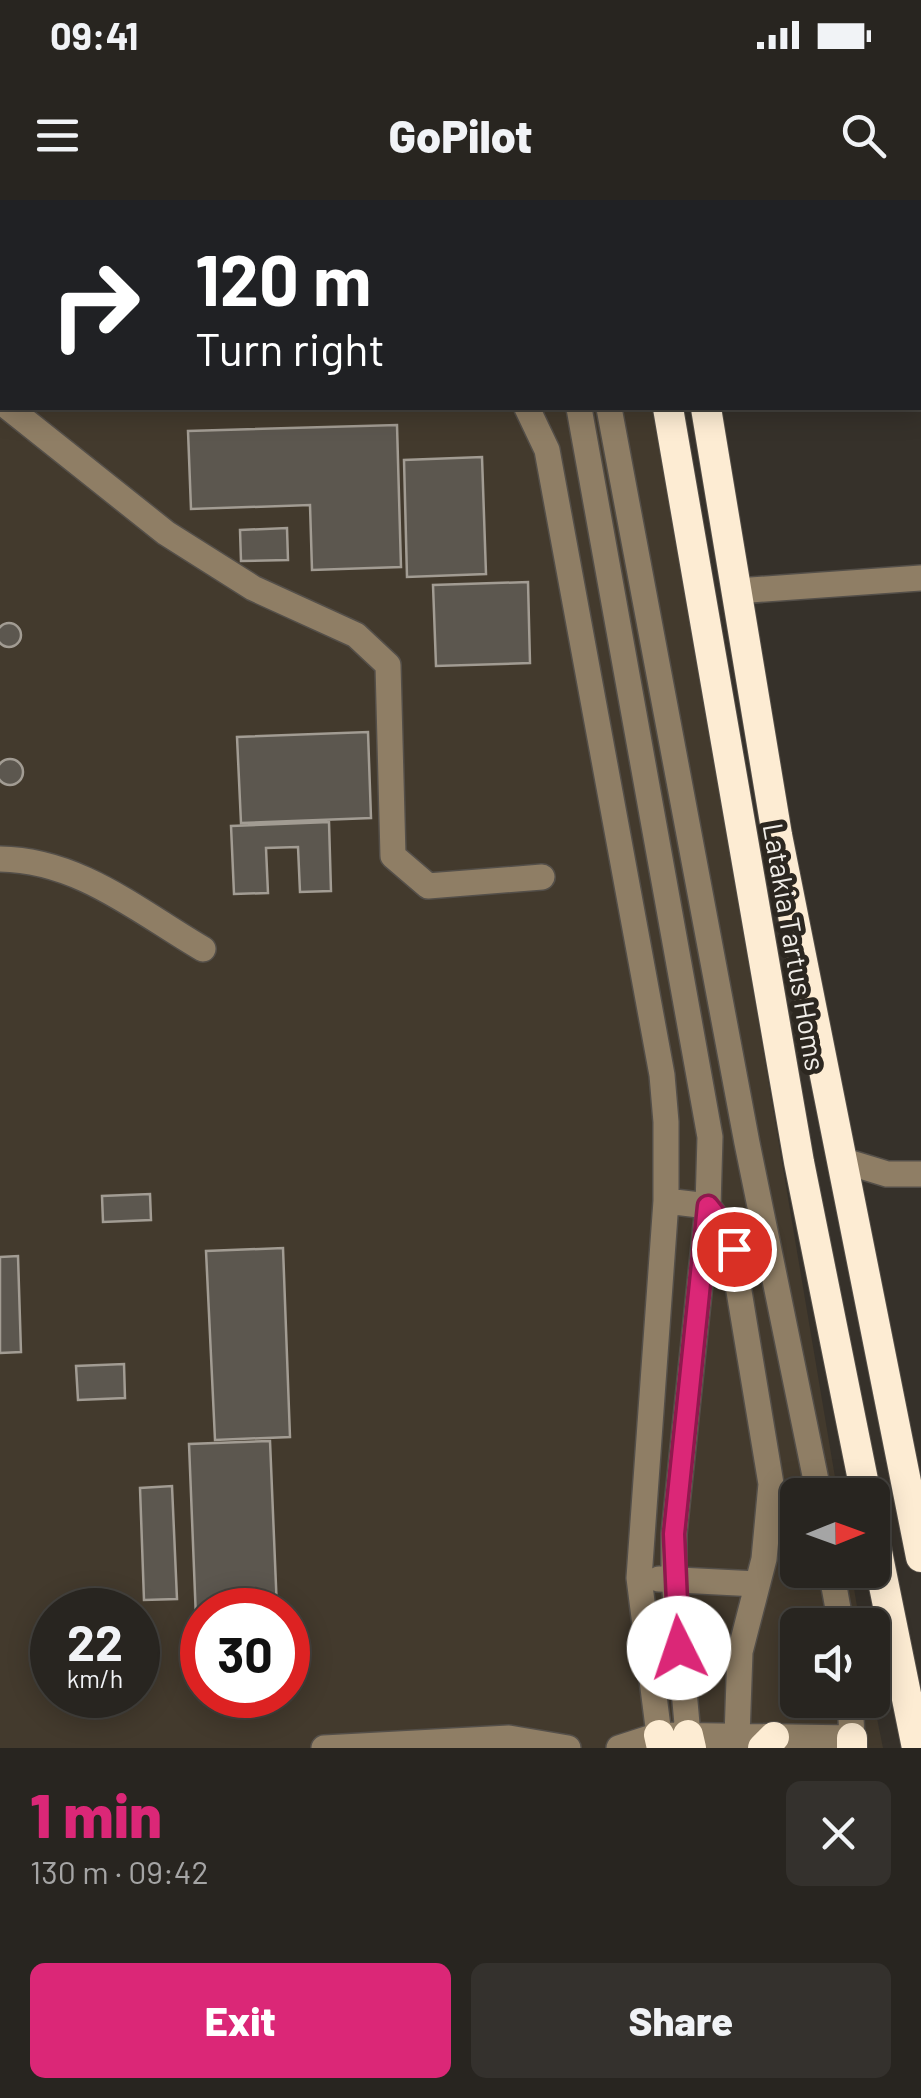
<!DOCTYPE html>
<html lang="en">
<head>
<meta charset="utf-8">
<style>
	:root { --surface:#282520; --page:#34312d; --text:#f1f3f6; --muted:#a5a5a5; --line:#44423e; --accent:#db2777 }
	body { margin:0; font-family:Barlow,sans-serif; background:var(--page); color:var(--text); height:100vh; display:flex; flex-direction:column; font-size:38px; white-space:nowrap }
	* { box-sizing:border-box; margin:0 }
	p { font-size:32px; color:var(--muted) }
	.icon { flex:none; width:55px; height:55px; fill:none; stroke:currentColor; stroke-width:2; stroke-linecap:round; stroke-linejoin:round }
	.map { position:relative; height:1548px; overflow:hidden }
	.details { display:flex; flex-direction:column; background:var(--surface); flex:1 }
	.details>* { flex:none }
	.banner { position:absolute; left:0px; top:0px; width:922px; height:210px; box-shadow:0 5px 25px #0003,0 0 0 2px var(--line); background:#202124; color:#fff; overflow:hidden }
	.needle { width:65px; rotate:89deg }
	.controls { position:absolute; left:780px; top:1278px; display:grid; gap:20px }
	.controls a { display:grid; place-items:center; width:110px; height:110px; border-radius:15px; background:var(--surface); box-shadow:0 5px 25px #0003,0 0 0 2px var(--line); font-size:50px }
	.speed { position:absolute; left:30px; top:1388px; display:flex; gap:20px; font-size:50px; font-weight:700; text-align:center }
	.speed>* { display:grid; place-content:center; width:130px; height:130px; border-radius:50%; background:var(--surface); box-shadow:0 5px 25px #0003,0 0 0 2px var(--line); line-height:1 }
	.speed small { font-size:25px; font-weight:400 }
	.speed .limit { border:15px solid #d22; background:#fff; color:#111 }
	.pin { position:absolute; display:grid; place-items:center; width:85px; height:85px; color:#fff; margin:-42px; border:5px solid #fff; border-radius:50%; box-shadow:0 2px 10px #0007 }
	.me { position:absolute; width:110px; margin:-55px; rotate:356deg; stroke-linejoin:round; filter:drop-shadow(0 0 8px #0008) }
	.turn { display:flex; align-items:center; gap:35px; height:210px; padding:0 30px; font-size:45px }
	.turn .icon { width:130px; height:130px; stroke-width:2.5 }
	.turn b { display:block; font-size:70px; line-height:85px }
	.round { display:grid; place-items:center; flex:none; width:105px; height:105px; border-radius:15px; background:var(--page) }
	.headline { display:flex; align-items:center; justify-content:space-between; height:170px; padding:0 30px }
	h1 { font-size:60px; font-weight:800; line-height:75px; color:var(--accent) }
	.cta { display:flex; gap:20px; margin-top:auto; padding:20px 30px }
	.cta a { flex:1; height:115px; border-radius:15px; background:var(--accent); color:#fff; font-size:40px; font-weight:800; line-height:115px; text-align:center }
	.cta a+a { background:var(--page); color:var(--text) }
	.status { display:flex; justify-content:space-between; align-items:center; height:70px; padding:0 50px; background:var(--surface); direction:ltr }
	.status svg { height:28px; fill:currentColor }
	header { display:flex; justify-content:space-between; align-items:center; height:130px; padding:0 30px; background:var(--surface); font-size:45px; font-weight:800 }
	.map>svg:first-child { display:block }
	.built { fill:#433a2d; fill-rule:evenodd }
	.building { fill:#5c574f; stroke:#a29c93; stroke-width:2.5 }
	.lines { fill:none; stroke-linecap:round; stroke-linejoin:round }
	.minor-casing { stroke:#544f49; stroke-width:28 }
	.highway-casing { stroke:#544f49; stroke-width:32 }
	.minor { stroke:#8f7e65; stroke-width:25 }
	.highway { stroke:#fdecd3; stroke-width:30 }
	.route-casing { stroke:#8e194d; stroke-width:25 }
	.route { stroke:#db2777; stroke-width:18 }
	.labels { text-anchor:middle; stroke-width:10; stroke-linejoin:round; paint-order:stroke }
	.street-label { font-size:28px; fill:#f1eee9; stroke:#2c2720 }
</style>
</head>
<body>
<div class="status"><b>09:41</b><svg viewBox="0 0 49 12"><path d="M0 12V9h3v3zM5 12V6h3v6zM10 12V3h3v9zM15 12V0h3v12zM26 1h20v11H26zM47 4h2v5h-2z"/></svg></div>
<header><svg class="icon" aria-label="menu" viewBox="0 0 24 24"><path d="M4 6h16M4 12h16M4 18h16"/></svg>GoPilot<svg class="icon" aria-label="search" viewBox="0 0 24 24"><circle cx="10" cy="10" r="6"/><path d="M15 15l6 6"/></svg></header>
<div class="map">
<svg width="921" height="1548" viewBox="0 0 921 1548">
	<rect width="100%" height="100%" fill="#36312a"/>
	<!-- built -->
	<path class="built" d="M0 0H620L2 2V208H655L838 1295H798V1370H851L860 1425H798V1500L873 1499 883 1548H0ZM52 1410H138V1495H52ZM202 1410H288V1495H202Z"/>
	<!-- building -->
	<path class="building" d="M0 0H84L85 2H2L0 24Z
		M397 225 401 367 312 370 310 305 191 309 188 231Z
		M482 257 486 374 407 377 404 260Z
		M287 328 288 360 241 361 240 330Z
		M528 382 530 463 436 466 433 385Z
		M-3 435a12 12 0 1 1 24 0a12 12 0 1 1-24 0Z
		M368 532 371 618 241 623 237 537Z
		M-3 572a13 13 0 1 1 26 0a13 13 0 1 1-26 0Z
		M329 622 331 691 300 692 298 647 266 648 268 693 234 694 231 626Z
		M150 994 151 1020 103 1022 102 996Z
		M283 1048 290 1237 215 1240 206 1051Z
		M18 1056 21 1152 0 1153V1057Z
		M124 1164 125 1198 78 1200 76 1166Z
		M270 1241 277 1410H202L199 1494 189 1244Z
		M172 1286 177 1399 144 1400 140 1288Z"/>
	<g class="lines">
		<defs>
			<path id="minor" d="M323 0 324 2
				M541 0 542 2
				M576 0V2
				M9 208 166 333 253 388 356 435 388 465 393 656 428 686 542 677
				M527 208 547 250 662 875 666 922V1001L639 1378 659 1535
				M579 208 710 937 708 1006 674 1334V1380L688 1535
				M609 208 747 943 819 1295
				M737 391 921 378
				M0 659C79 660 138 711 203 749
				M841 960 887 974H921
				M666 1001 708 1006 730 1037 771 1284 764 1359 740 1452 737 1536
				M771 1309 798 1303
				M831 1370 841 1425
				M659 1379 757 1384
				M324 1548 509 1538 568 1548
				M619 1548 659 1535 852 1538 850 1500"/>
			<path id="highway" d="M633 0 634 2
				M672 0 673 2
				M668 208 799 962 866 1295
				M706 208 777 635 921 1357
				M872 1327 917 1548
				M659 1535 662 1548
				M688 1535 691 1548
				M852 1538V1548
				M763 1548 774 1537"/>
		</defs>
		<!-- minor casing -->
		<use href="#minor" class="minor-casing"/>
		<!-- highway casing -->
		<use href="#highway" class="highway-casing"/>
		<!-- minor -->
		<use href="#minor" class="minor"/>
		<!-- highway -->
		<use href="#highway" class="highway"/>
	</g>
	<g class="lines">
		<defs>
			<path id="route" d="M679 1448 674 1334 708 1006 724 1026 734 1049"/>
		</defs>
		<!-- route casing -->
		<use href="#route" class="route-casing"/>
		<!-- route -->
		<use href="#route" class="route"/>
	</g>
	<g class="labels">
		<!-- street labels -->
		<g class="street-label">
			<text transform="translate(794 747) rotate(80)" y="10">Latakia Tartus Homs</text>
		</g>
	</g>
</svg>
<div class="controls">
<a><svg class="needle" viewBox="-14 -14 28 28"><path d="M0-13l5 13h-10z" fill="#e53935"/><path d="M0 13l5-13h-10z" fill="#a5a5a5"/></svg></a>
<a><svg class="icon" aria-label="sound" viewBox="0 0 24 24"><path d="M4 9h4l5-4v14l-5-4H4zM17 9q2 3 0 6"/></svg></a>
</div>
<div class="speed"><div>22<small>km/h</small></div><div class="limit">30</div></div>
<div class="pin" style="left:734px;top:1049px;background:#d93025"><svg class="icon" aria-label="arrive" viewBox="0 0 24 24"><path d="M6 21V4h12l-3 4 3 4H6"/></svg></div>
<svg class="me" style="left:679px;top:1448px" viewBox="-20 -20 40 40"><circle r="19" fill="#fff"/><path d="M0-13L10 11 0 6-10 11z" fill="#db2777"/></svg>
<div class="banner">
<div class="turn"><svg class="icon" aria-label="right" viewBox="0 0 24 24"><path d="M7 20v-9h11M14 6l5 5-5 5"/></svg><div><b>120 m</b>Turn right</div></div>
</div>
</div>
<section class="details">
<div class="headline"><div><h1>1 min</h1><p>130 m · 09:42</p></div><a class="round"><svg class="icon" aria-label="close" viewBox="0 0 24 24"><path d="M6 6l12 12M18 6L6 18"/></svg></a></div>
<div class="cta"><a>Exit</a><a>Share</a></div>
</section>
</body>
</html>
